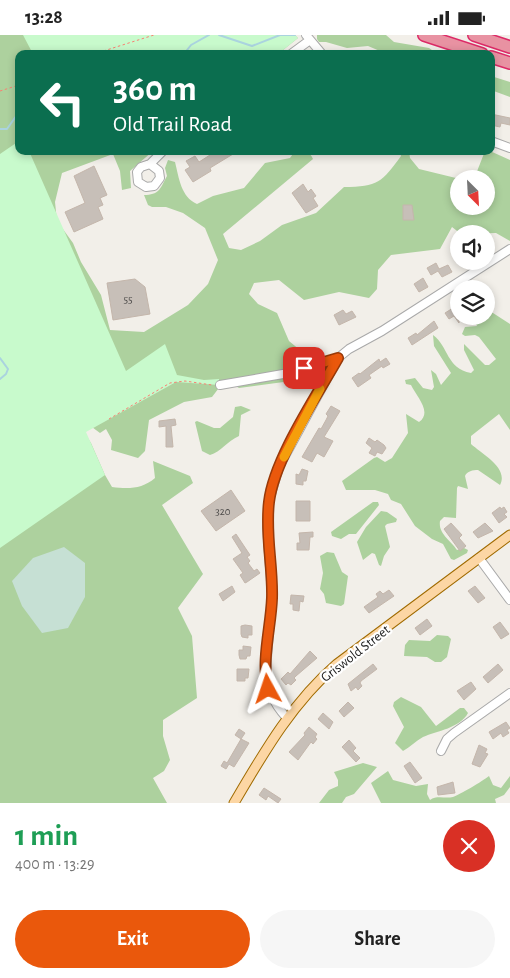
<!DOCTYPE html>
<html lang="en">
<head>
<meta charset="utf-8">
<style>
	:root { --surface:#fff; --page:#f6f6f6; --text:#222; --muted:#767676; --accent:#ea580c }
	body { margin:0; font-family:"Alegreya Sans",sans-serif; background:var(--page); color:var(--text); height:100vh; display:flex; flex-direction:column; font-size:19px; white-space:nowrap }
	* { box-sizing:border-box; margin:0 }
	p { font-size:16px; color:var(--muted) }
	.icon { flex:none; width:28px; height:28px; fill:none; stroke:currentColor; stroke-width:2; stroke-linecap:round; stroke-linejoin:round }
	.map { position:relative; height:768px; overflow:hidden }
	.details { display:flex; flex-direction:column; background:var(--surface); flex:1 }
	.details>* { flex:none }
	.banner { position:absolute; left:15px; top:15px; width:480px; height:105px; border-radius:10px; box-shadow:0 2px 8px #0003; background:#0b6e4f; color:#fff; overflow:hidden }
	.needle { width:32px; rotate:156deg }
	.controls { position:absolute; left:450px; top:135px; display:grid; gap:10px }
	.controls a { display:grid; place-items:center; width:45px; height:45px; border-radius:50%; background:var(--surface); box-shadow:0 2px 8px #0003; font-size:25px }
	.pin { position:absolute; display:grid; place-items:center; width:42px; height:42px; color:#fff; margin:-21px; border-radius:10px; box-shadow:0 2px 8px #0006 }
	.me { position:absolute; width:55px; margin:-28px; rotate:355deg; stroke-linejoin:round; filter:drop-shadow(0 0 4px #0008) }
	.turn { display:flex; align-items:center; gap:18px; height:105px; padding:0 15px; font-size:22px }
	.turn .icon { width:65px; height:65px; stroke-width:2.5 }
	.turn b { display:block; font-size:35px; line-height:42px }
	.round { display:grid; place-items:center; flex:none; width:52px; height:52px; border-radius:26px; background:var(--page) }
	.overview { display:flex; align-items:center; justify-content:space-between; height:85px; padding:0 15px }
	h1 { font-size:30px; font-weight:600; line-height:38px; color:#1e9e55 }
	.action { display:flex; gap:10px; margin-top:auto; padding:10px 15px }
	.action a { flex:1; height:58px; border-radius:30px; background:var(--accent); color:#fff; font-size:20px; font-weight:600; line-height:58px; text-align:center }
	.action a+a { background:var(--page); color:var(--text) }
	.status { display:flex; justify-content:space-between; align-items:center; height:35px; padding:0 25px; background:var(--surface); direction:ltr }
	.status svg { height:14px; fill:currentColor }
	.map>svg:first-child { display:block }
	.forest { fill:#add19e }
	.wetland { fill:#c6e0d4 }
	.park { fill:#c8facc }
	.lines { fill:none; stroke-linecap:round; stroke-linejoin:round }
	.stream { stroke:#aad3df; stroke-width:2 }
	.building { fill:#c7bfb8; stroke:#c4b6ab }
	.minor-casing { stroke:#a9a9a9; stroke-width:10 }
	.major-casing { stroke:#a06b00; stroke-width:11 }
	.highway-casing { stroke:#dc2a67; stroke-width:14 }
	.path { stroke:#fa8072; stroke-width:1; stroke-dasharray:2.5 2.5; stroke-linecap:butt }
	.minor { stroke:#fff; stroke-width:8 }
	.major { stroke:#fcd6a4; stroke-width:9 }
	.highway { stroke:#e892a2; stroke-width:11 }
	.route-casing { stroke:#983908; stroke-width:12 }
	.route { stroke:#ea580c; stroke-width:9 }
	.slow { stroke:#f59e0b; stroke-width:9 }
	.labels { text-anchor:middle; stroke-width:4.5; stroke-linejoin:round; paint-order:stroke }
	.number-label { font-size:11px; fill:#4b4948 }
	.street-label { font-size:14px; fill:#222; stroke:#fff }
</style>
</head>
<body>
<div class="status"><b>13:28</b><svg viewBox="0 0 49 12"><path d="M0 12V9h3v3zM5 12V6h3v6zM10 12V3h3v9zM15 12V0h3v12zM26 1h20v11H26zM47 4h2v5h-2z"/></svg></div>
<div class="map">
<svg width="510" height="768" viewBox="0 0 510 768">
	<rect width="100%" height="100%" fill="#f2efe9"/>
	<!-- forest -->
	<path class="forest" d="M0 0H295L298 3 278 19H19V116H153L130 136 131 153 122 155 120 136 113 119 62 138 55 167 57 186 73 208 81 227 101 260 110 295 144 297 188 270 208 249 218 225 205 193 183 178 166 172H152L148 170 144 160C159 160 160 154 167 141L165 133 168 125 175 127C179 143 181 162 197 169L213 161 244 153 265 128 290 123 295 116C304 116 309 115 313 124L223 199 229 213 241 215 260 206 282 190 316 178 344 152C378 152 382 147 401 121L400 116H409L410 123 419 134 460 144H459V171H486V144H474L485 116H490L510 125V206L496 198 461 199 452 192 440 214 391 220 378 235 377 254 369 263 339 257 304 265 279 245 254 248 249 259 258 269 277 278 289 306 312 325 317 336 291 346 239 353 225 345 212 362 184 367 149 385 145 416 138 423 111 415 112 405 106 394 100 398 69 375 91 408 105 440 112 452C129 454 142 454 155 443L153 426 190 441 193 448 162 470 203 539 178 573 192 601 197 663 163 685V701L170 725 164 736 153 743 167 768H0Z
		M317 0H386L394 7 429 13 438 19H387L368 11 347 13 326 7H319L317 4Z
		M491 41 510 47V62L491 55Z
		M486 276 493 278 510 289V395L499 379 471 401V409C482 419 509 433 500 450L478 435C473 435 467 436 465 441L468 454 458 451 457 453 456 483 444 482 440 486C438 499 451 505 457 515L464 513 468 515 467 518 454 525 451 524 443 509 432 504 415 491 401 469 391 465 388 459 375 455H346L342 446 374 423 377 422 385 427 392 423 408 398 406 379 419 387C433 377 416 361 411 350L406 349 405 345 415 343 423 353 432 355 434 352 431 335 436 339 441 350 451 338 434 311 433 300C449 312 446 333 471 338L474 335 464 315V309L485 330H489L496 324 479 302 475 300 465 301 462 299 465 292 477 291 472 281H486Z
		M241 371 251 375 241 380 239 401C227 406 221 417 210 420L202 416 195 387 197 386 214 393H220L233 382 235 372Z
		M373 467H378L379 470 356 499H349L341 504 332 501 331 497Z
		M381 476 387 477 397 484 396 487 387 489 385 491 390 512 384 521 381 531 379 530 375 519 372 518 363 525 357 507 366 492Z
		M327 517 334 518 342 537 348 541 344 569 341 571 326 568 324 559 320 554 323 538 320 521Z
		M437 600 448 601 451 604 447 622 441 627H435L427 622 404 621 405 610 409 605 430 606Z
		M401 662 421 672 436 691 460 673H464L468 678C460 693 437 696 423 702 416 706 410 712 403 716L395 708 404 692 393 671 394 667Z
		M363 728 377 732 354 759 346 762 342 768H319L329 755 338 751V745L334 737Z
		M388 736 393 745 416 751 428 749 427 759 430 765C437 760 445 764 453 762 459 760 483 746 489 741L493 750 501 753 510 741V752L504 760 495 764 496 768H381L371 748Z"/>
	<!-- wetland -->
	<path class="wetland" d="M64 512 85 528V562L68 593 42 598 22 571 12 546 33 523Z"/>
	<!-- park -->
	<path class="park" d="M23 0H295L298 3 278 19H33Z
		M19 106V116H29L126 336 165 309 177 340 204 345 219 344V350L176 347 86 397 105 440 0 513V119Z"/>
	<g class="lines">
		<!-- stream -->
		<path class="stream" d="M219 0 252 11 280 0H295
			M184 19 191 10 209 0
			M0 94H7L19 77
			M0 323 8 334 6 339 0 344"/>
	</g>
	<!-- building -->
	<path class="building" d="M491 79 510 83V90L501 88 500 92 491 90Z
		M211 116H238L210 133 211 136 193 147 185 135 190 132 186 126 195 121 199 127 210 120 208 118Z
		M94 131 107 160 100 163 103 170 98 172 103 184 74 197 65 177 85 168 74 141Z
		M303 149 308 157 311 154 316 161 313 163 318 171 306 178 292 158Z
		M403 170H412L414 185H403Z
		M436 228 439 234 448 230 452 237 442 242 438 236 431 240 427 233Z
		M423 243 428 252 419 257 414 249Z
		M135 244 145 252 150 279 113 285 107 248Z
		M453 273 455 276 459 274V288L454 281 449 284 445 278Z
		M343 275 346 279 352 276 356 282 339 290 334 280Z
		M434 286 438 293 412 310 408 303 416 298 417 300Z
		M386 323 390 329 383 333 382 331 369 340 371 343 358 352 352 343 359 338 360 339 379 324 380 327Z
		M331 371 340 376 324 402 333 406 324 422 317 418 312 427 302 422 319 393 321 394 326 385 328 381 326 379Z
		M175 384 176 390 171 391 173 412H166V391L159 392V386Z
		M369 403 375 407 377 405 384 410 386 413 382 419 377 417 375 421 369 418 372 413 366 408Z
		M302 434 308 436 306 446H303V450L296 449V439L299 440Z
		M231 455 245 476 216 496 201 476Z
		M296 466H310V486H296Z
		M500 472 501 474 504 472 507 477 504 479 507 482 499 488 492 478Z
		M451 488 462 500 459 503 466 511 460 516 444 494Z
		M485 488 493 496 478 503 473 497Z
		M313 497V502H310L309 515H297V508H300L299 498Z
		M236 499 250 520 247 522 250 526 248 528 254 536 257 534 260 538 247 547 245 548 240 540 243 538 233 524 242 518 232 502Z
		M232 551 235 557 223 566 219 559Z
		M475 551 485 563 478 568 468 556Z
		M389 555 394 561 369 578 364 572 378 562 376 559 380 556 383 559Z
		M291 560 304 561 303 567 300 566 299 576 293 575V569H290Z
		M427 584 432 591 420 600 415 593Z
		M500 587 509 599 501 604 493 592Z
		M245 590 252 591V600H248V603L242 602 241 599V591Z
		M243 611 251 612 250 621H247L246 624H240L239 620V615H243Z
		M310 616 317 623 296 641 294 643 296 645 291 650 288 648 286 650 281 644 288 637 290 639Z
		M373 629 377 634 361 646 360 648 362 651 358 655 356 652 351 656 348 649Z
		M498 629 503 635 488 648 483 642Z
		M237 634H249L248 643H245V646H237Z
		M471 647 476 654 464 665 457 656Z
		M348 667 354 673 344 682 339 676Z
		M323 678 333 687 329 694 318 684Z
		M506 687 510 693 507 695 509 698 503 702 501 698 493 704 489 697Z
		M309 692 317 699 315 702 317 704 313 709 311 707 298 725 289 717 305 700 304 698Z
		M239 694 245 698 241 704 249 708 234 732 229 729 226 734 221 731 224 726 227 728 241 704 235 700Z
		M349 705 356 713 353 716 360 723 356 727 342 712Z
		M479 710 487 714 485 718 488 719 480 732 472 729Z
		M410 727 422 743 415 748 404 731Z
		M453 747 455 758 438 760 437 752Z
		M264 753 281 764 278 768 268 761 266 765 259 760Z"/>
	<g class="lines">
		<defs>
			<path id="minor" d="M306 0 322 19
				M291 19 310 5
				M491 106 510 113
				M150 129 159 136 160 143 154 151 146 152 138 147 137 137 141 132 150 129 163 116
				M220 350 283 339 338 323
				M479 523 510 565
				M286 682C273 668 267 654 266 635L272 560 267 492 269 466 279 432 338 323 349 314 382 296 510 214
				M441 716 447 704 454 698 510 658"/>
			<path id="major" d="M234 768C264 717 292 668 337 629L510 500"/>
			<path id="highway" d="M424 0 482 19
				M474 0 510 12
				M491 22 510 28"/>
		</defs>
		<!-- minor casing -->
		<use href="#minor" class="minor-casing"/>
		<!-- major casing -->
		<use href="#major" class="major-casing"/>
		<!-- highway casing -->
		<use href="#highway" class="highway-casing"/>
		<!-- path -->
		<path class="path" d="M94 19 154 0
			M0 56 19 50
			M109 384 170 348 185 346 212 350"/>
		<!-- minor -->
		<use href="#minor" class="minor"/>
		<!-- major -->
		<use href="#major" class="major"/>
		<!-- highway -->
		<use href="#highway" class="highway"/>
	</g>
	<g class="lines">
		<defs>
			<path id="route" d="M268 654C261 625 271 592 272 563 273 531 265 499 269 467 274 424 316 362 338 323L304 333"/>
		</defs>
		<!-- route casing -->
		<use href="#route" class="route-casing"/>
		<!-- route -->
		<use href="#route" class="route"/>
		<!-- slow -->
		<path class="slow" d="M284 422 320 354"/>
	</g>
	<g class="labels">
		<!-- number labels -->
		<g class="number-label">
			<text x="128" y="268">55</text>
			<text x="223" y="480">320</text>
		</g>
		<!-- street labels -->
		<g class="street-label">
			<text transform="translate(355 618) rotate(-38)" y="5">Griswold Street</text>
		</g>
	</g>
</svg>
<div class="controls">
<a><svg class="needle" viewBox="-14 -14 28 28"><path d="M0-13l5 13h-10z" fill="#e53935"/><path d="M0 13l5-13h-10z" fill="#767676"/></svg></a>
<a><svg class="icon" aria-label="sound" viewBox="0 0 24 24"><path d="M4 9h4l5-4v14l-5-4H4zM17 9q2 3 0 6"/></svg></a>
<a><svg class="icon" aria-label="layers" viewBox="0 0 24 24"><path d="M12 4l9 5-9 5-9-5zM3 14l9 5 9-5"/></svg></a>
</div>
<div class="pin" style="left:304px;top:333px;background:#d93025"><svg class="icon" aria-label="arrive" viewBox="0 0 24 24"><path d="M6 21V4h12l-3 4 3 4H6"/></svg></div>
<svg class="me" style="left:268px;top:654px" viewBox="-20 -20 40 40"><path d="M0-17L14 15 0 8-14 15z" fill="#ea580c" stroke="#fff" stroke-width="4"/></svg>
<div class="banner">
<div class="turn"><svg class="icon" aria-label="left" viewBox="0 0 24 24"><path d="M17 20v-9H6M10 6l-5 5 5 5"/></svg><div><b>360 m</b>Old Trail Road</div></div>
</div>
</div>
<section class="details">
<div class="overview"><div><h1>1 min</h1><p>400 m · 13:29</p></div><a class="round" style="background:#d93025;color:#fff"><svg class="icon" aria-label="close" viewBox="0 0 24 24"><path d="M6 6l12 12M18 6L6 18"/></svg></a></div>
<div class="action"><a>Exit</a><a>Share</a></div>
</section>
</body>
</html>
